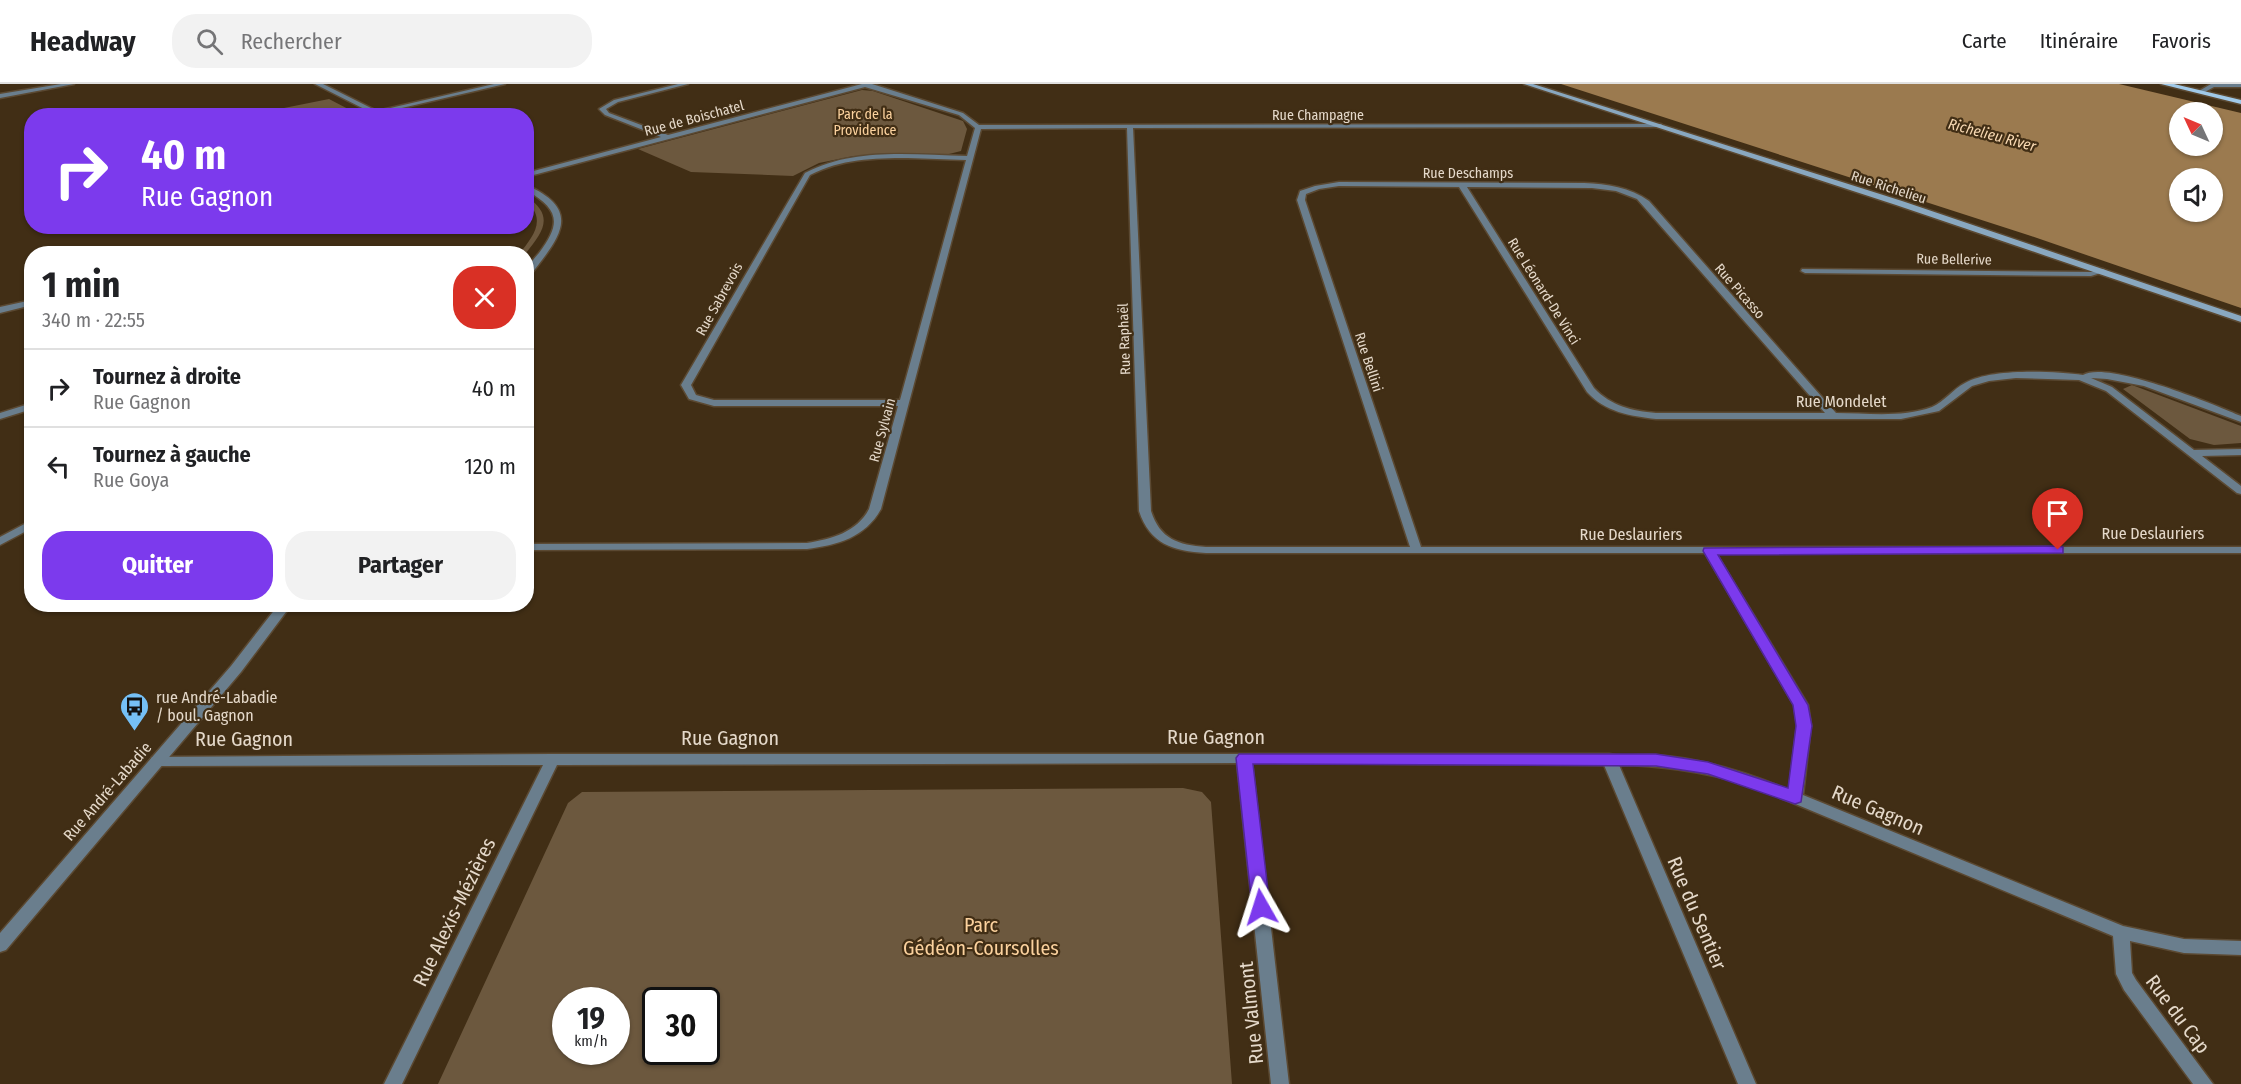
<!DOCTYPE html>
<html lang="fr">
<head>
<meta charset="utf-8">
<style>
	:root { --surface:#fff; --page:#f2f2f2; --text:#202124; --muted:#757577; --line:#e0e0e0; --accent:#7c3aed }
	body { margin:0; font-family:"Fira Sans Condensed",sans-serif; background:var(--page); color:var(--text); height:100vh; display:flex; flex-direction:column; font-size:22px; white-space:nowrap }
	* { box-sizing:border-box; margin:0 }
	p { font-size:20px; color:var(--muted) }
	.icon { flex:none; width:33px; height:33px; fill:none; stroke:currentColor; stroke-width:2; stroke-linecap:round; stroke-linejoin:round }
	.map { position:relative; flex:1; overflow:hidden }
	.drawer { position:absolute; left:24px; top:162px; width:510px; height:366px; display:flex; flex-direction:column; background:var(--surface); border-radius:24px; box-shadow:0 2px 4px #0004 }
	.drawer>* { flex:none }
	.top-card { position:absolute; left:24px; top:24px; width:510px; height:126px; border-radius:24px; box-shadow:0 2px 4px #0004; background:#7c3aed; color:#fff; overflow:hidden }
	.needle { width:39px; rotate:314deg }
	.fabs { position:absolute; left:2169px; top:18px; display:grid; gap:12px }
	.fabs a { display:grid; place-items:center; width:54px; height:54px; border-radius:50%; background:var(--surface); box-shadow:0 2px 4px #0004; font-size:30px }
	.speed { position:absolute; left:552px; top:903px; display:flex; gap:12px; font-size:30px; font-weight:700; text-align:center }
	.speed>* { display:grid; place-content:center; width:78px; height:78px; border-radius:50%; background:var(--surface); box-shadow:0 2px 4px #0004; line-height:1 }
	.speed small { font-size:15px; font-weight:400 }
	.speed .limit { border:3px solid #111; border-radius:9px; background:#fff; color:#111 }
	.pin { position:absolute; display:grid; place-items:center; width:51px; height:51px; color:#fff; margin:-62px -26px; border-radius:50% 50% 50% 0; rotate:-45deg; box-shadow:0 0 6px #0007 }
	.pin .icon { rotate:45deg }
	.me { position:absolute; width:66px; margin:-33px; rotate:354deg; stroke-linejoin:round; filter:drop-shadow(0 0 4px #0008) }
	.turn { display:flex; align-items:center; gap:21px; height:126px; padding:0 18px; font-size:27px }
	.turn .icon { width:78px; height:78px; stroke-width:2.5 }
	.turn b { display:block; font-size:42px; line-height:51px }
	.round { display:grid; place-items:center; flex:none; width:63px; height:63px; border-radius:24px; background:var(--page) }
	.summary { display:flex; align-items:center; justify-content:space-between; height:102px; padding:0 18px }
	h1 { font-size:36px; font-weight:700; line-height:45px }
	.action { display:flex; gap:12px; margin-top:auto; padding:12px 18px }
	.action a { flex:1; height:69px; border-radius:24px; background:var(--accent); color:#fff; font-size:24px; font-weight:700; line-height:69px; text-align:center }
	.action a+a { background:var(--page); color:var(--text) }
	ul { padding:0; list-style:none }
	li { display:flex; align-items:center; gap:18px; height:78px; padding:0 18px; border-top:2px solid var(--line) }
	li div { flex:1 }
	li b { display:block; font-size:22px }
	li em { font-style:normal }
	header { display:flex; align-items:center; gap:36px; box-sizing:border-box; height:84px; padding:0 30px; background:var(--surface); border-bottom:2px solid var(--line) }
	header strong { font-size:28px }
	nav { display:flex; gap:33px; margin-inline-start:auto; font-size:21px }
	.search { width:420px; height:54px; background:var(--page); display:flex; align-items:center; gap:15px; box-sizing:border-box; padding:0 21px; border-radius:24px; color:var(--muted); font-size:22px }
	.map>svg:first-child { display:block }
	.green { fill:#6c583e; fill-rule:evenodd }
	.water { fill:#9b7a4f; fill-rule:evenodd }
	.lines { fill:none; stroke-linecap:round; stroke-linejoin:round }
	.minor-casing { stroke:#5b4932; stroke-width:3 }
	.tertiary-casing { stroke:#5b4932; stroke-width:3 }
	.secondary-casing { stroke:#5b4932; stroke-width:3 }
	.primary-casing { stroke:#5b4932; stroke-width:3 }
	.minor { fill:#6a7e8d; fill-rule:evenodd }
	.tertiary { fill:#6a7e8d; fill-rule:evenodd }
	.secondary { fill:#89a8c0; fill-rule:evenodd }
	.primary { fill:#a0c9e8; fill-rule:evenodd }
	.route { fill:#7c3aed; stroke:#51269a; stroke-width:1.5 }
	.labels { text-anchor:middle; stroke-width:4.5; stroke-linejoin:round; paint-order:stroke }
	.far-park-label { font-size:14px; fill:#fcd29e; stroke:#412e15 }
	.far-street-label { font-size:14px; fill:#e5d9ca; stroke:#412e15 }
	.far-water-label { font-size:15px; font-style:italic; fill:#f7d8b2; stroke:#412e15 }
	.street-label { font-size:16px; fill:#e5d9ca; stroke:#412e15 }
	.poi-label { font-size:16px; fill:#e5d9ca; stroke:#412e15; text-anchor:start }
	.near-street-label { font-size:20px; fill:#e5d9ca; stroke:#412e15 }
	.near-park-label { font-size:20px; fill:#fcd29e; stroke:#412e15 }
</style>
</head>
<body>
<header>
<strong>Headway</strong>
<div class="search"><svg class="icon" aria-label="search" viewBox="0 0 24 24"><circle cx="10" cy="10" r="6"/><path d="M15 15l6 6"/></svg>Rechercher</div>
<nav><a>Carte</a><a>Itinéraire</a><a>Favoris</a></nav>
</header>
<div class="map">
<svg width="2241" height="1000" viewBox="0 0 2241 1000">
	<rect width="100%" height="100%" fill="#412e15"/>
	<!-- green -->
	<path class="green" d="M862 6 873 7 963 37 967 45 961 67 945 71 854 72 819 79 793 92 691 88 638 65Z
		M329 15 352 27 348 28 352 31H249Z
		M527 113C555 132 543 148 526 169H520C529 157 544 141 533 125 529 120 526 120 527 113Z
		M2132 301 2241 342V359L2214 361 2190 355 2123 305Z
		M1183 704 1202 708 1211 718 1232 1000H438L568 719 582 708ZM616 916V968H566V916ZM656 916H706V968H656Z"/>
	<!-- water -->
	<path class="water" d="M1561 0H2119L2241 29V224L2028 151ZM2180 28H2212V62H2180ZM2180 94H2212V128H2180Z"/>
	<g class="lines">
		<defs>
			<path id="minor" d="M494 0H505L376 30 373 28Z
				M678 0H688L618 18 606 25 609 29 668 51 862 0H872L963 29 979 41 1661 40 1662 41 1659 43 1133 44 1151 427C1160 455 1178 461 1206 463H1410L1297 116 1300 107 1315 102 1339 98 1584 99C1607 100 1630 103 1649 117L1836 329C1866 329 1902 334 1932 323 1944 318 1953 305 1965 299 1991 284 2053 287 2083 291 2107 276 2213 320 2241 332V338L2144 302 2107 295 2091 294 2112 303 2194 366 2241 365V371L2202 372 2241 402V410L2237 409 2106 307 2079 296 2016 294 1989 297 1972 302 1939 327 1901 335H1656C1630 332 1605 328 1587 308L1459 103 1339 102 1319 105 1306 110 1305 116 1421 463H2241V469H1716L1808 621 1811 641 1803 711 2123 842 2184 855 2241 857V871L2184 869 2130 857 2132 889 2136 896 2213 1000H2193L2124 906 2116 890 2113 852 1747 700C1703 688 1664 681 1619 681L1756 1000H1738L1604 681 1252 679 1289 1000H1271L1237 679 557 681 402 1000H384L543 681 157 682 152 681 150 677 152 673 553 670H1609C1624 673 1640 670 1655 671 1701 674 1746 688 1789 706L1797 641 1794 621 1705 469H1206C1173 467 1150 460 1139 427L1127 44 981 45 881 425C865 454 837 461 807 465L526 466V460L807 459C832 455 857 448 869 425L898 322H714L689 315 681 301 805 89C855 63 912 71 967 72L975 44 959 31 865 3 526 93V89L661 53 605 31 599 25 614 16ZM908 74 966 76 900 316H714L696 311 691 301 810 91C841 75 873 74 908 74ZM1467 103 1592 104 1616 107 1637 115 1825 329H1656C1632 327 1611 322 1594 304Z
				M1802 185 2091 188 2103 185 2107 187 2091 192 1805 189 1801 187Z
				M32 216V221L0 229V223Z
				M32 319V325L0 335V329Z
				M32 436V444L0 461V453Z"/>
			<path id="tertiary" d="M61 0H74L0 14V10Z
				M315 0H323L387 32H378Z
				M2211 0H2241V3H2214L2203 9H2199V7Z
				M526 101C586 127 557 156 529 193H526C526 183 532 177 539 169 562 139 559 125 526 106Z
				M279 520H292L241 588 6 866 0 868V849L231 582Z"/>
			<path id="secondary" d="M1524 0H1533L1902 117 2241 232V238L1896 121Z"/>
			<path id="primary" d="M2161 0H2174L2241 16V20Z"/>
		</defs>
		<!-- minor casing -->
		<use href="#minor" class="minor-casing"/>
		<!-- tertiary casing -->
		<use href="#tertiary" class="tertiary-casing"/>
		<!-- secondary casing -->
		<use href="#secondary" class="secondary-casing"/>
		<!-- primary casing -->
		<use href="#primary" class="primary-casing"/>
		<!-- minor -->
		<use href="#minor" class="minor"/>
		<!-- tertiary -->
		<use href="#tertiary" class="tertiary"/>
		<!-- secondary -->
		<use href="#secondary" class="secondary"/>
		<!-- primary -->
		<use href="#primary" class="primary"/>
	</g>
	<!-- route -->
	<path class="route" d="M2058 462 2063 463V469L1718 471 1808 621 1812 642 1801 718 1795 720 1708 690 1656 682 1253 680 1270 823 1268 828 1261 831 1255 828 1252 823 1236 674 1239 670H1656L1708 678 1788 704 1796 642 1793 621 1703 467 1704 464Z"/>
	<!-- icons -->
	<defs>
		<symbol id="bus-pin" viewBox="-11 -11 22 30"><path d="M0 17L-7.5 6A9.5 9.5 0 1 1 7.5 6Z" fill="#75c0f6" stroke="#412e15"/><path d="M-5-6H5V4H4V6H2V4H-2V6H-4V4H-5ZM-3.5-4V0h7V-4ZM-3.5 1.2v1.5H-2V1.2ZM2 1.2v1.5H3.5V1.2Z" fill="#111"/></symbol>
	</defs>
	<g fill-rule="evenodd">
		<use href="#bus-pin" x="118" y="606" width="33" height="45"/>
	</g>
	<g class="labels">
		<!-- far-park labels -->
		<g class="far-park-label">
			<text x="865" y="35">Parc de la<tspan x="865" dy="16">Providence</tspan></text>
		</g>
		<!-- far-street labels -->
		<g class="far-street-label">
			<text x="1318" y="36">Rue Champagne</text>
			<text transform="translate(694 34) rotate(-15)" y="5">Rue de Boischatel</text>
			<text x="1468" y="94">Rue Deschamps</text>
			<text transform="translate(1889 103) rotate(18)" y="5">Rue Richelieu</text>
			<text transform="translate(1954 175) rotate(1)" y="5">Rue Bellerive</text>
			<text transform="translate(1544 207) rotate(58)" y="5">Rue Léonard-De Vinci</text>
			<text transform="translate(1740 207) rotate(49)" y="5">Rue Picasso</text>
			<text transform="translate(719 215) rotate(-61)" y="5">Rue Sabrevois</text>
			<text transform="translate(1124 255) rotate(-92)" y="5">Rue Raphaël</text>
			<text transform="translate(1369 278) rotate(72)" y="5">Rue Bellini</text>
			<text transform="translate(882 346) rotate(-75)" y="5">Rue Sylvain</text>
		</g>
		<!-- far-water labels -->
		<g class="far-water-label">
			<text transform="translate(1992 51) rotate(15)" y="5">Richelieu River</text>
		</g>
		<!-- street labels -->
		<g class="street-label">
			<text x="1841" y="323">Rue Mondelet</text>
			<text x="2153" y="455">Rue Deslauriers</text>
			<text x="1631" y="456">Rue Deslauriers</text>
			<text transform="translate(107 707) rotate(-49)" y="6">Rue André-Labadie</text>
		</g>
		<!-- poi labels -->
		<g class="poi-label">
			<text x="156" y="619">rue André-Labadie<tspan x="156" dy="18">/ boul. Gagnon</tspan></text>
		</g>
		<!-- near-street labels -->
		<g class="near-street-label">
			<text x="1216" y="660">Rue Gagnon</text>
			<text x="730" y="661">Rue Gagnon</text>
			<text x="244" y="662">Rue Gagnon</text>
			<text transform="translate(1878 726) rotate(23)" y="7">Rue Gagnon</text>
			<text transform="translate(454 828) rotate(-64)" y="7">Rue Alexis-Mézières</text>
			<text transform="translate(1697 829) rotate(67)" y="7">Rue du Sentier</text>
			<text transform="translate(1251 929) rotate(-96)" y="7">Rue Valmont</text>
			<text transform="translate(2178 930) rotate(53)" y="7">Rue du Cap</text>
		</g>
		<!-- near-park labels -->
		<g class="near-park-label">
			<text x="981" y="848">Parc<tspan x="981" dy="23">Gédéon-Coursolles</tspan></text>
		</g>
	</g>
</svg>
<div class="fabs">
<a><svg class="needle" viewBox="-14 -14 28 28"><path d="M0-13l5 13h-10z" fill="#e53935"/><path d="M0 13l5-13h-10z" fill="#757577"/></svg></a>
<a><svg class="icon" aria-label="sound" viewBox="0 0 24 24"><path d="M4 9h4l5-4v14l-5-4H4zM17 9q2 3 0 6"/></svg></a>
</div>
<div class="speed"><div>19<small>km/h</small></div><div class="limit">30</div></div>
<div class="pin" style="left:2058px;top:466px;background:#d93025"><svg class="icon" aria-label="arrive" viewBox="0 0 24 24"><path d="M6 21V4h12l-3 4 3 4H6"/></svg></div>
<svg class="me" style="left:1261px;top:823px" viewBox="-20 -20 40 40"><path d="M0-17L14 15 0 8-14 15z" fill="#7c3aed" stroke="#fff" stroke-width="4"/></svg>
<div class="top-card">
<div class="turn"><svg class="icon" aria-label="right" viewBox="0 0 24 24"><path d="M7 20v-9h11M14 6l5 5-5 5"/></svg><div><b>40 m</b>Rue Gagnon</div></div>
</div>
<section class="drawer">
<div class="summary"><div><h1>1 min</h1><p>340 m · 22:55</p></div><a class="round" style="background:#d93025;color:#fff"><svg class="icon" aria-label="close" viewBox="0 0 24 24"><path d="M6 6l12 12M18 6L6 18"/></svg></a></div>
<ul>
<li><svg class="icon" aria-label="right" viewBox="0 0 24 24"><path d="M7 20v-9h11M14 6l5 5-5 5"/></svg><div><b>Tournez à droite</b><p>Rue Gagnon</p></div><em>40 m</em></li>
<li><svg class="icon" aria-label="left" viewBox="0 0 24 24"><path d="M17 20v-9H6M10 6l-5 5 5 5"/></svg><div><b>Tournez à gauche</b><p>Rue Goya</p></div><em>120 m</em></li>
</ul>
<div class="action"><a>Quitter</a><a>Partager</a></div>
</section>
</div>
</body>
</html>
